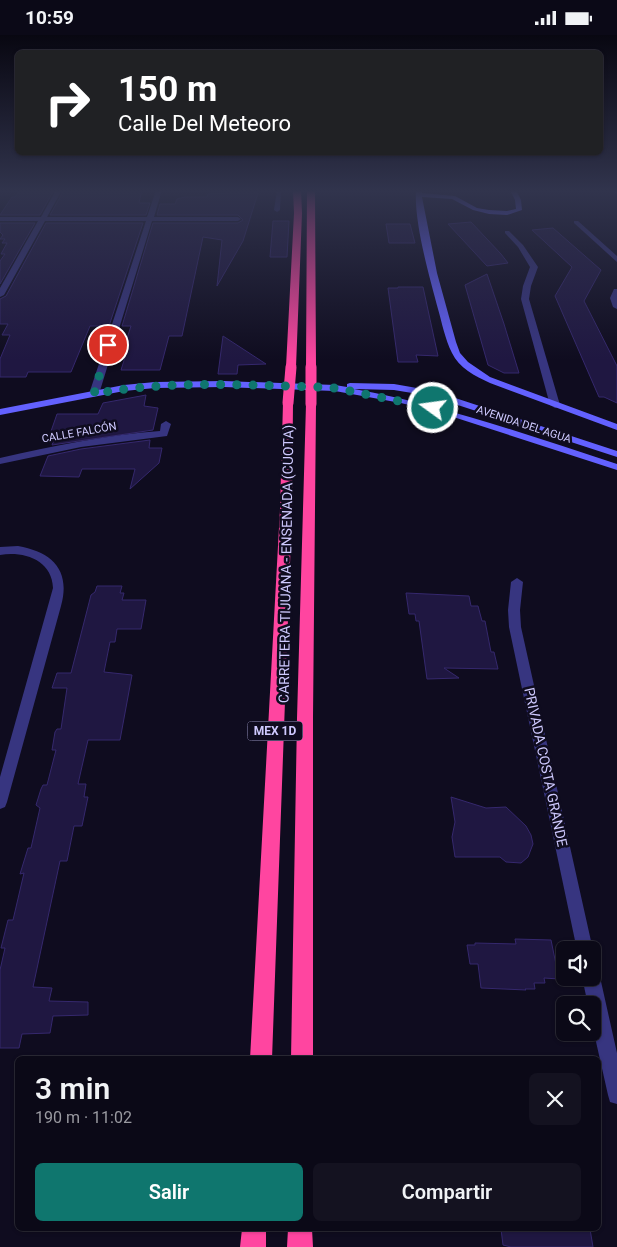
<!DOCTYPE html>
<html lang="es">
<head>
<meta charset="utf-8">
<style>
	:root { --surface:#0b0917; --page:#141220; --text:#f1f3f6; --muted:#9a9aa1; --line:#2b2a36; --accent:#0f766e }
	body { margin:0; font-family:Roboto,sans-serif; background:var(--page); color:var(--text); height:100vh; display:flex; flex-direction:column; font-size:19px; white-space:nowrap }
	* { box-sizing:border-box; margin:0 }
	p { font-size:16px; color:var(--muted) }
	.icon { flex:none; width:28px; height:28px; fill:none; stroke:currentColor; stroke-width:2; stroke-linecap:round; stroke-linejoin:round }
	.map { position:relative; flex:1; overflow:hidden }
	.sheet { position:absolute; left:15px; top:1021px; width:586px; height:175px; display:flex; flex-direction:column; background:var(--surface); border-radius:8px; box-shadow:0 1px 4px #0004,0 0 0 1px var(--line) }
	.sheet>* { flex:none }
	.guide { position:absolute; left:15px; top:15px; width:588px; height:105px; border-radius:8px; box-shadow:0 1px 4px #0004,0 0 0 1px var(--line); background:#202124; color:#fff; overflow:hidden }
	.buttons { position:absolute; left:556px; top:906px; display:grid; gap:10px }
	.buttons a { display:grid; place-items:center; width:45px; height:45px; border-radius:8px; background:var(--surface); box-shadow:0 1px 4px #0004,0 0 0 1px var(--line); font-size:25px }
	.pin { position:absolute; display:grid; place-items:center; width:42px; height:42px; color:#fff; margin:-21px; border:2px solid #fff; border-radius:50%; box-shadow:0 1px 5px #0007 }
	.me { position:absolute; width:55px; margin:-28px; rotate:284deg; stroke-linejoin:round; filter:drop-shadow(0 0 4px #0008) }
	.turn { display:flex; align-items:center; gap:18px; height:105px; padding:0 20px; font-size:22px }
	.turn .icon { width:65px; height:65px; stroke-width:2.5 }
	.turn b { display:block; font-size:35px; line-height:42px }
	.round { display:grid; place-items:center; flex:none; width:52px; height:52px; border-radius:8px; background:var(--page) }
	.summary { display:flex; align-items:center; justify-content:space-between; height:85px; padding:0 20px }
	h1 { font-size:30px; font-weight:600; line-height:38px }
	.primary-button { display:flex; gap:10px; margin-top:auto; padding:10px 20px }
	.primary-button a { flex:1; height:58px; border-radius:8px; background:var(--accent); color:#fff; font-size:20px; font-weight:600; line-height:58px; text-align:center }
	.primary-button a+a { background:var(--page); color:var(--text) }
	.status { display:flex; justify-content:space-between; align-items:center; height:35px; padding:0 25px; background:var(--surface); direction:ltr }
	.status svg { height:14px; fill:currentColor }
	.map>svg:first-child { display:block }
	.building { fill:#1f1741; stroke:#35286d }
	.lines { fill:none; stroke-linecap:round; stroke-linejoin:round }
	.lane { fill:#373580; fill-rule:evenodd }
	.street { fill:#373580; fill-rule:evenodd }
	.secondary { fill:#6361ff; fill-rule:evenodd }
	.highway { fill:#ff45a0; fill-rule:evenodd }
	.highway-bridge { stroke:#ff45a0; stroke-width:11 }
	.route { stroke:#0f766e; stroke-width:9; stroke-dasharray:0 16.2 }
	.labels { text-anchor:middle; stroke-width:5; stroke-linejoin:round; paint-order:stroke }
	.far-street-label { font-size:11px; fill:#cfcaff; stroke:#0f0c1f }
	.shield { fill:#0f0c1f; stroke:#9591bc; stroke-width:1 }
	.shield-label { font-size:12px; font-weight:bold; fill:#cfcaff }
	.street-label { font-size:14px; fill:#cfcaff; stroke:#0f0c1f }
</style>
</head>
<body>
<div class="status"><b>10:59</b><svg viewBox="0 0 49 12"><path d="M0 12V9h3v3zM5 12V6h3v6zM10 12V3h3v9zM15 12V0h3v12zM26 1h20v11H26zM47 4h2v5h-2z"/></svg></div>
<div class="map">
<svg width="617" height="1212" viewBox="0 0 617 1212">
	<rect width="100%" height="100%" fill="#0f0c1f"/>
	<!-- building -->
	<path class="building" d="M20 155H54L40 180H0L12 162H15Z
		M64 155H142L139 168H150L146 180H50Z
		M230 158H258L243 206 217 251 222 205 203 202 182 301H169L160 335H121L126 319H122L131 291H122L153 188H238L243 185 238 180H157L160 169H175L177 164 185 162H207L208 159Z
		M273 186H289L287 222H270Z
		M471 187 501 219 508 228 487 231 448 189Z
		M0 188H35L0 249V226L5 219H1L7 208H2L5 204H0L3 200 0 197Z
		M46 188H143L109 291H90L71 337H28L26 342H0V324L10 300H2L8 289H0V264L6 261Z
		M386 189H410L415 208H389Z
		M553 193 601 235 584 266 617 331V368L604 362H599L555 261 572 232 532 195Z
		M487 239 504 289 519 338H504L488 330 465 250Z
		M398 252H423L438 321 416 320 418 327H398L388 253H398Z
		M223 301 266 329 238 330 237 339H218Z
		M146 360 144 371 158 373 153 395 52 410 55 402H49L57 379H98L103 368Z
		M150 405 149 413H162L159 428 130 454 135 434H82L79 442 40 441 48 421 81 414Z
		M97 551H122L120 558H124L122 565H146L141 594H117L115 607H110L104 637 132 640 120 705H88L78 749H86L84 762H88L82 791H74L67 826H60L33 952 52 953 49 966 88 967V980L53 981 50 998 22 999 19 1013H0V935L5 913H1L8 885H13L24 838 20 839 28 813H31L40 773 36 770 41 754 43 750H47L56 715H52L55 697 57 694H61L67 653H52L57 638H71L91 560 95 557Z
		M406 558 469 561 471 571H478L482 586H485L491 617H494L498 634 444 633 459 643 427 644 419 586H416L415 579H409Z
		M451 762 486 773 506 772 526 791 531 800 533 809 528 822 521 828 506 827 500 822H455L452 802 455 787Z
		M515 904 551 905 559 944 544 943 545 948H534L535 954H525L526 955 481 953 478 929H470L467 910H475V908L516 909Z
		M501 1194H590L593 1212H511L503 1210Z"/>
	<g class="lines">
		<!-- lane -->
		<path class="lane" d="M277 155H281L280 175 277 177 274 175Z"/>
		<!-- street -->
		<path class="street" d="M56 155H62L47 182H147L156 155H162L154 182H238L241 184 238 186H152L99 359 94 362 89 359 146 186H45L4 260 0 262V253L38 186H0V182H41Z
			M574 186H578L617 221V227L574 188Z
			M505 196H509L523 210 538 232 531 251 529 264 560 370 558 372 555 373 550 370 521 264 523 251 530 232 518 212 505 198Z
			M614 254H617V274L613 272 610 263Z
			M166 386 171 389 167 401 81 412 0 429V423C53 411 106 400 160 396L161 389Z
			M18 511C52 517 71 535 61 571L7 767 5 772 0 774V742L53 553C52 525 24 516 0 520V512Z
			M517 543 523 547 520 575 521 592 593 915 592 917V915H577L509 592 508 575 511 547Z
			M592 934 597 936 600 942 617 1018V1069L610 1067 608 1060 592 989V970H588L582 942H592Z"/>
		<!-- secondary -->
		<path class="secondary" d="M416 155H422V158L455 161 477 173 489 175 507 176 516 174 515 165 510 155H516L521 165 522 175 507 180 489 179 473 175 452 164 422 162 437 238 456 307 460 318 468 327 490 342 617 389V395L490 348C475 341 459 333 452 318 445 304 442 288 438 274 429 240 414 188 416 155Z
			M612 155H617V159Z
			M224 346 335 350 347 352V349L350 348 394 349 434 356 617 416V422L430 361 394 355 354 354C444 370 530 401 617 429V435L441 378 401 368 335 356 224 352 155 353 124 356 0 380V374L124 350 155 347Z"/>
		<!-- highway -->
		<path class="highway" d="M293 155H301L302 178 296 332 291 335 286 332 294 178Z
			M307 155H315L316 332 311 335 306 332Z
			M288 365 293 368 292 474 272 1024H250L280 474 283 368Z
			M311 366 316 369 313 683V1024H291L297 683 306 369Z
			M242 1194H266V1212H240Z
			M288 1194H312L313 1212H287Z"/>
		<!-- highway-bridge -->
		<path class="highway-bridge" d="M311 332V369
			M288 368 291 332"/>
	</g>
	<!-- sky -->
	<linearGradient id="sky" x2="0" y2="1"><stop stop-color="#080711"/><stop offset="0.48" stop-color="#31344d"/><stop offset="1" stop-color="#31344d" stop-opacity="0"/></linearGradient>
	<rect width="617" height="325" fill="url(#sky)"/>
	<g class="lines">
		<!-- route -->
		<path class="route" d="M108 310 94 359C168 345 241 350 317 352L335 353 433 373"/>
	</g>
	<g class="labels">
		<!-- far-street labels -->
		<g class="far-street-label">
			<text transform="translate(524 389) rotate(18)" y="4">AVENIDA DEL AGUA</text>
			<text transform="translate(79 397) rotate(-10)" y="4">CALLE FALCÓN</text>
		</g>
		<!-- shield labels -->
		<rect class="shield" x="247.5" y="686.5" width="55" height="19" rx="4"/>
		<g class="shield-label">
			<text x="275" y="700">MEX 1D</text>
		</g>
		<!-- street labels -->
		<g class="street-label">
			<text transform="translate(286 529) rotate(-89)" y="5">CARRETERA TIJUANA - ENSENADA (CUOTA)</text>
			<text transform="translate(546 732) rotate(78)" y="5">PRIVADA COSTA GRANDE</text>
		</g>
	</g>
</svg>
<div class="buttons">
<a><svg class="icon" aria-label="sound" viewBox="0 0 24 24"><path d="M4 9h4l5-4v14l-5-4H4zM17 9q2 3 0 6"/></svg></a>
<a><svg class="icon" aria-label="search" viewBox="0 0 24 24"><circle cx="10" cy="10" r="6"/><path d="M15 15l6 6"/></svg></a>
</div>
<div class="pin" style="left:108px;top:310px;background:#d93025"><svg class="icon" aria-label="arrive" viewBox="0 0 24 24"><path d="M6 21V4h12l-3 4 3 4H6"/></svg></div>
<svg class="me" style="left:433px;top:373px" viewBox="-20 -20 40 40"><circle r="17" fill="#0f766e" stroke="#fff" stroke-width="3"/><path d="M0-11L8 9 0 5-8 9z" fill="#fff"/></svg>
<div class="guide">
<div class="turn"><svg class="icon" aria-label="right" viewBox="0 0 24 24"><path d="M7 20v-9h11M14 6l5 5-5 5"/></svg><div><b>150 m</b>Calle Del Meteoro</div></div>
</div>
<section class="sheet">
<div class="summary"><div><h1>3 min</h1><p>190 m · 11:02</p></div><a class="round"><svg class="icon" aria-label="close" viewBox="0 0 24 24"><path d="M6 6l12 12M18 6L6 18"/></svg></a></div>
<div class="primary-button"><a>Salir</a><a>Compartir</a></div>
</section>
</div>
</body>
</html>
